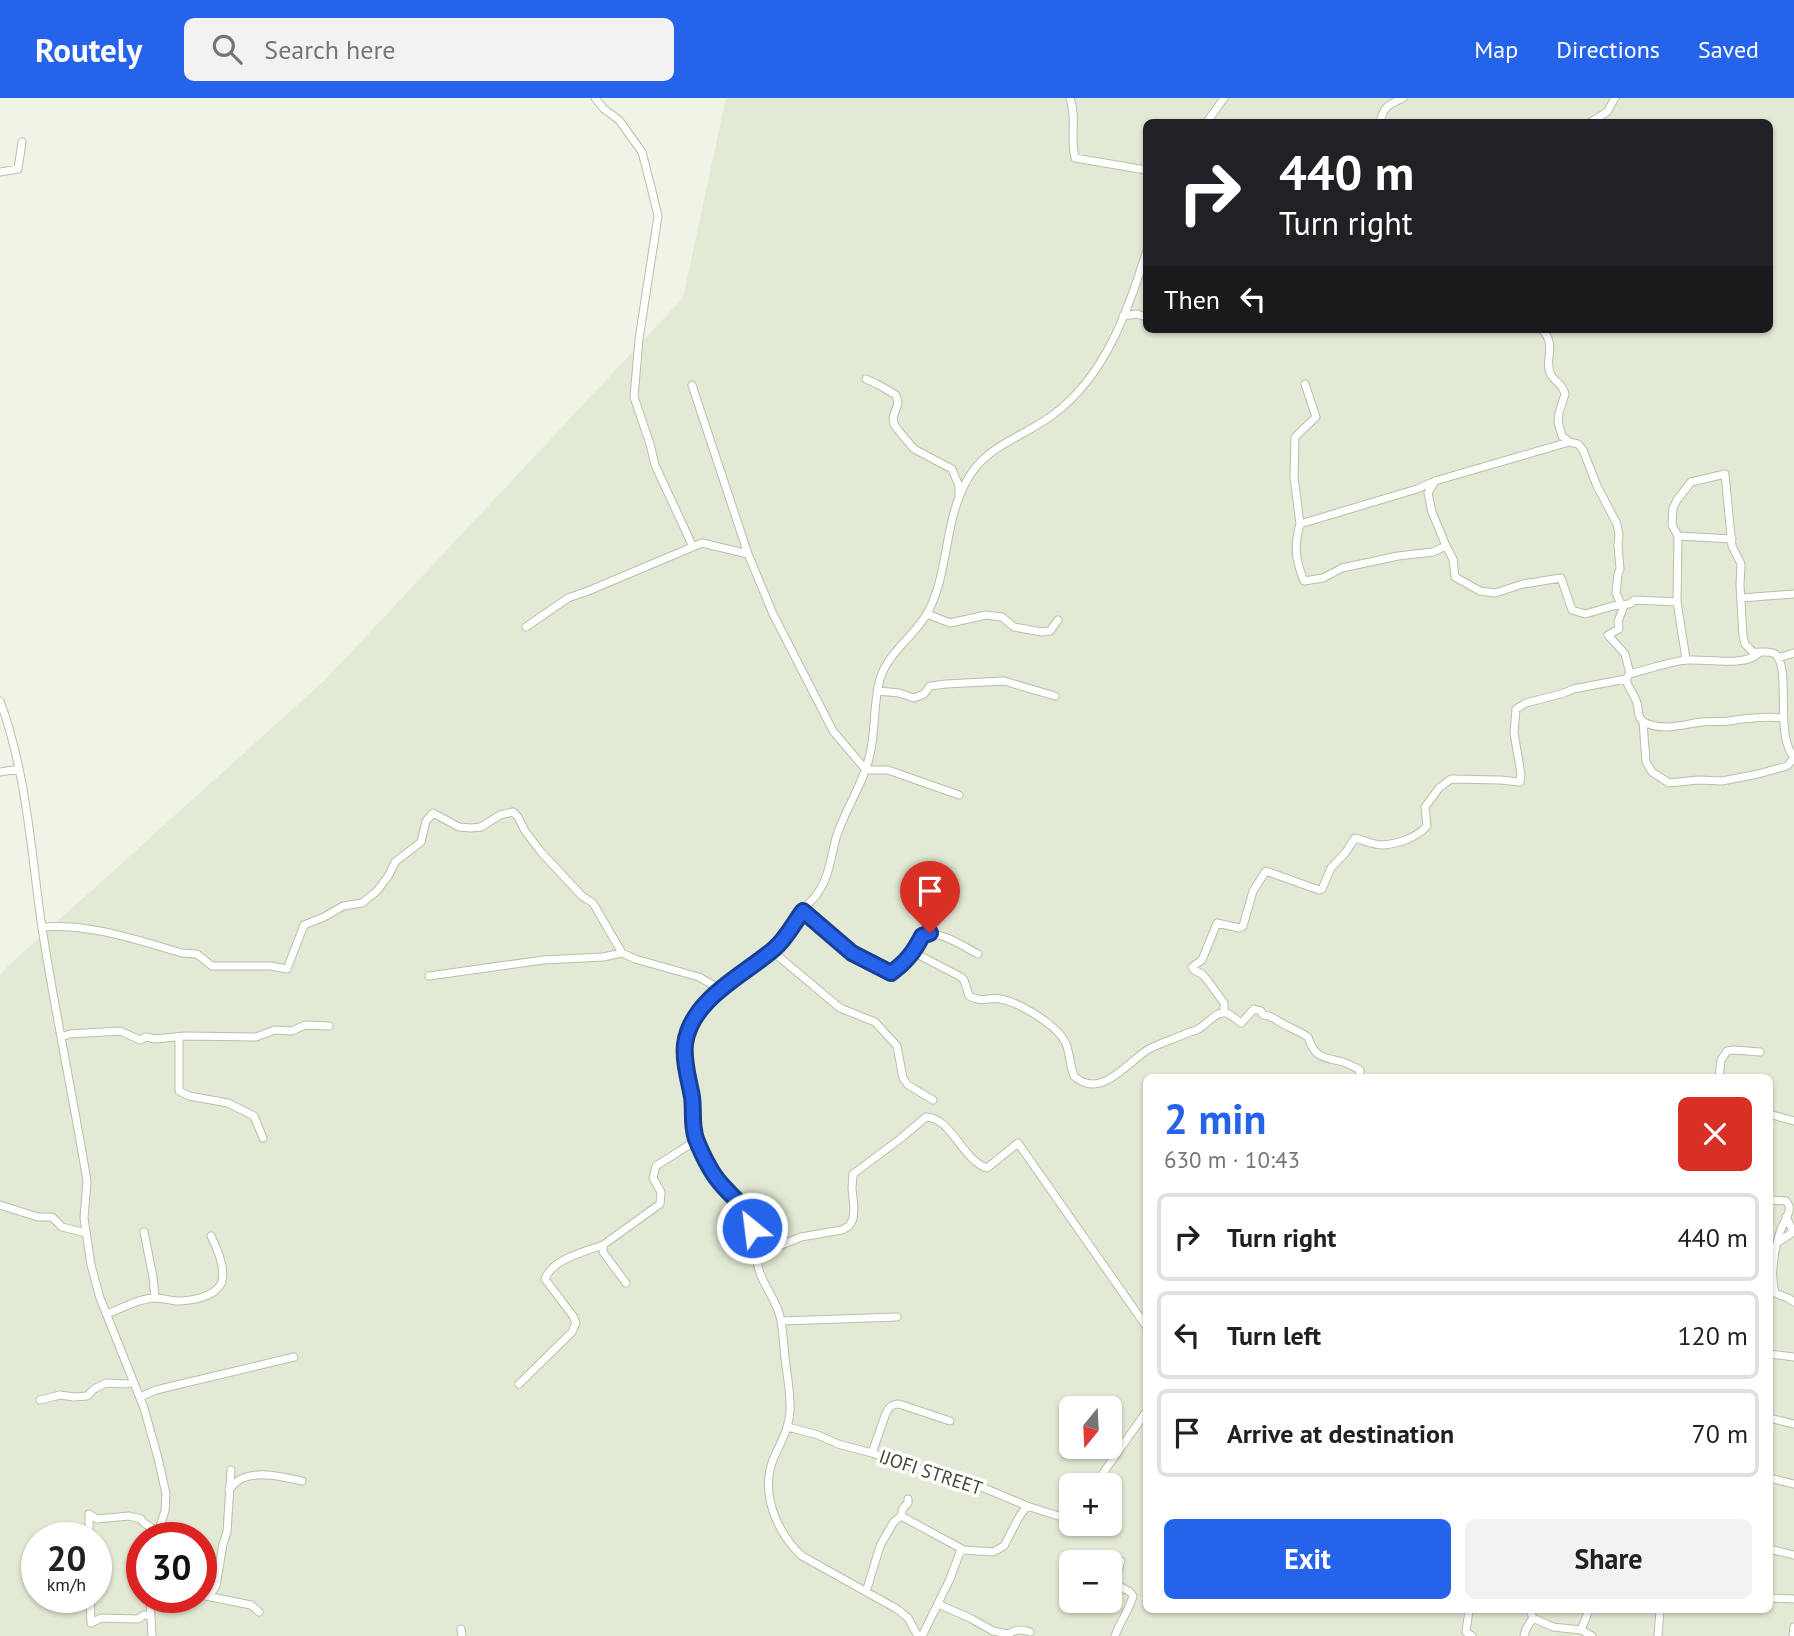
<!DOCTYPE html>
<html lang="en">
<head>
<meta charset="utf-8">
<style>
	:root { --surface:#fff; --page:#f2f2f2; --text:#202124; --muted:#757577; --line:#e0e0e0; --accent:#2563eb }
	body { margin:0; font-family:"PT Sans",sans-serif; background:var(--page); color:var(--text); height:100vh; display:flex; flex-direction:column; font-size:26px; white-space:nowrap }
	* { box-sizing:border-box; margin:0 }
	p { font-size:23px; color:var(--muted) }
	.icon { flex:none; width:38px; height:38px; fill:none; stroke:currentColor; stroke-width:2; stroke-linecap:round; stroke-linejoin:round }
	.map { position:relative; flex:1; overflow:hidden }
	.drawer { position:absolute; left:1143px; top:976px; width:630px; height:539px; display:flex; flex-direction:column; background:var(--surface); border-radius:10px; box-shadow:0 2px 5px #0004 }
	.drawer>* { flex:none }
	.banner { position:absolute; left:1143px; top:21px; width:630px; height:214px; border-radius:10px; box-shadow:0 2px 5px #0004; background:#202124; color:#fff; overflow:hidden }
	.needle { width:46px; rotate:198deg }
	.fabs { position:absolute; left:1059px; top:1298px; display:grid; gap:14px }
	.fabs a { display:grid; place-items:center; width:63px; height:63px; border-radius:10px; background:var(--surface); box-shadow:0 2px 5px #0004; font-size:35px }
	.speed { position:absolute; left:21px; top:1424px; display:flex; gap:14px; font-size:35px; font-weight:700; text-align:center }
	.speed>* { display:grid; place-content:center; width:91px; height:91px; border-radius:50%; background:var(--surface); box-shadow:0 2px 5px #0004; line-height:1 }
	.speed small { font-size:18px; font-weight:400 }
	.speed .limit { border:10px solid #d22; background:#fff; color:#111 }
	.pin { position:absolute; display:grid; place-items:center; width:60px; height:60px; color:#fff; margin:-72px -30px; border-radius:50% 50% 50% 0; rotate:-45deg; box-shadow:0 0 7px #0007 }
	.pin .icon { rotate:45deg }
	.me { position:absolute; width:77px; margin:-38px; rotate:331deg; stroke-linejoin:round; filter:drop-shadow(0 0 5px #0008) }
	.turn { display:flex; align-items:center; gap:24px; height:147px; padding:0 21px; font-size:32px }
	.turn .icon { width:91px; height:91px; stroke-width:2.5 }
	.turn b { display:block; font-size:49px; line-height:60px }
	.then { display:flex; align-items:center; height:66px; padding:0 21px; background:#0003; gap:14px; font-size:26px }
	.round { display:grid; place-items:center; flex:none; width:74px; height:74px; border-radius:10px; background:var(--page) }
	.headline { display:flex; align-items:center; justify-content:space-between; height:119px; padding:0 21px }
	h1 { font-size:42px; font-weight:700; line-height:52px; color:var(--accent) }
	.button { display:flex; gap:14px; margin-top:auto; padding:14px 21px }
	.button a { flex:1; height:80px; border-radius:10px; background:var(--accent); color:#fff; font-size:28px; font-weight:700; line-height:80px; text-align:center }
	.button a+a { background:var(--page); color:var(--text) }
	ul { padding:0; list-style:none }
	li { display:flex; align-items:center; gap:21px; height:88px; margin:0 14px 10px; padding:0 7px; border:4px solid var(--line); border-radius:10px }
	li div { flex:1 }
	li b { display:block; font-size:26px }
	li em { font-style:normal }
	header { display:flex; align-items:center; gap:42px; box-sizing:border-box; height:98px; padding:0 35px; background:var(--accent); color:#fff }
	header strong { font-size:33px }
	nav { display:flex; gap:38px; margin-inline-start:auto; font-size:24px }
	.search { width:490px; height:63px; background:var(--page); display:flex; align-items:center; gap:18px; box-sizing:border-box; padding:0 24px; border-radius:10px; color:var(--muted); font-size:26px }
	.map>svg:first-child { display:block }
	.residential { fill:#e2e9d4; fill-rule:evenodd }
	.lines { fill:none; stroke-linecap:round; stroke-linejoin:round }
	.minor-casing { stroke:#b9c0a8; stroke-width:9 }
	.minor { stroke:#fff; stroke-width:7 }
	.route-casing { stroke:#184099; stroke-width:18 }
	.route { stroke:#2563eb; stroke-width:12 }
	.labels { text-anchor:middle; stroke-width:7; stroke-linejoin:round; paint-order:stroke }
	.street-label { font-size:19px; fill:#434835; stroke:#fff }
</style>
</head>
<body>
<header>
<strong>Routely</strong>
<div class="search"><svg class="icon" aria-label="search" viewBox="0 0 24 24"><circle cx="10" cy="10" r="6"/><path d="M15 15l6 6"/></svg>Search here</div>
<nav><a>Map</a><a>Directions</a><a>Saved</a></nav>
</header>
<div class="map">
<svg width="1794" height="1538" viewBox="0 0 1794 1538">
	<rect width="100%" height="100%" fill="#eff4e6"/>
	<!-- residential -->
	<path class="residential" d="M726 0H1794V1538H0V878L8 868 326 581 683 200ZM1146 24H1769V231H1146ZM1146 980H1769V1512H1146ZM1071 1311H1110V1349H1071ZM1071 1388H1110V1426H1071ZM37 1440H96V1500H37ZM142 1440H201V1500H142ZM1071 1465H1110V1503H1071Z"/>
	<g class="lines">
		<defs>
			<path id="minor" d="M595 0 604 11 619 22 642 54 651 89 658 118 639 241 634 299 650 346 655 367 693 449
				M1070 0C1077 20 1070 39 1075 60L1146 72
				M1207 24 1224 0
				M1380 24C1384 8 1388 7 1403 0
				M1591 24 1607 14 1615 0
				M0 74 18 71 22 44
				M1123 218 1137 216 1146 219
				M1542 231C1558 249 1543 262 1551 277 1556 285 1562 285 1565 296L1559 315 1558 324 1562 338 1569 344 1578 346 1583 352 1597 388 1617 426 1619 437 1618 447 1620 471 1618 476 1616 495 1623 511 1618 523 1619 531 1608 537 1625 556 1630 576 1626 581
				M866 281 877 286 896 297 898 305 893 320 894 326 898 332 914 351 952 371 959 388V398
				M1305 286 1316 319 1295 339 1294 379 1300 426 1417 391 1435 383 1569 344
				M692 287 748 456 773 516 833 633 866 672H888L959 697
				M1435 383 1428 395 1432 414 1446 448 1453 461 1455 479 1480 493 1495 495 1523 486 1561 480 1572 512 1585 516 1613 508 1629 506 1635 502 1677 504 1686 561
				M1300 426C1294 448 1295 461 1304 483L1323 480 1342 470 1398 458 1433 454 1446 448
				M1678 438 1732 441
				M1741 500 1794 496
				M1677 504 1678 438 1672 427 1673 410 1677 402 1691 384 1725 376 1732 448 1741 466 1740 487 1743 538 1745 546 1753 554C1760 555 1769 552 1775 556 1792 569 1774 637 1794 659
				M927 516 950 525 986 517 1002 519 1014 529 1042 534 1050 533 1058 522
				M526 529 568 500 588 493 702 445 748 456
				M1778 560 1794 555
				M1630 576C1646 572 1674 562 1689 562 1708 561 1745 569 1759 555
				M878 593 899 595 914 600 924 596 930 588 946 586 1004 583 1055 598
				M0 603C27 676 31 754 42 830 55 914 73 998 87 1083L84 1120 91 1167 100 1200 144 1310 158 1360 166 1396 165 1413 156 1440
				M1643 624 1646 664 1652 674 1669 685 1698 682 1722 683 1758 676 1787 668 1794 660
				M0 674 19 671
				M803 813 852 854 891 875 904 866 913 854 961 879 964 882 969 898C985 906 987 898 1000 901 1019 904 1059 928 1066 946 1070 956 1070 968 1074 978 1101 1003 1128 963 1149 951 1162 944 1177 940 1190 934 1204 933 1214 912 1226 915 1231 916 1237 922 1241 925L1254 911 1261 913 1263 917C1273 917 1276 923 1285 927 1293 931 1300 934 1308 939 1315 961 1324 959 1343 964 1349 966 1354 969 1360 972L1359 980
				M42 829C89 825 137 842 182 855L197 856 212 868H271L287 871 304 827 324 819 343 808 362 805 377 793 389 777 395 764 421 744 426 723 433 715 459 729 471 730 481 729 500 717 513 714 518 719 525 733 541 754 582 798 593 805 622 855
				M772 853 840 910 875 924 897 948 903 980 908 987 933 1002
				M913 854 922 838C940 831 962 848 978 856
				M429 878 543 862 603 859 622 855 635 861 699 879 720 891
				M1224 915V905L1208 883 1202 876 1194 872 1192 869 1202 862 1217 825 1239 830 1243 828 1253 793 1266 773 1319 792 1322 791 1331 770 1346 754 1355 740C1363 742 1374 747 1382 747 1398 746 1416 740 1427 728L1425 709 1439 690 1451 681 1500 682 1520 684 1521 676 1514 635 1516 611 1526 605 1564 595 1573 591 1626 581C1628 590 1634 596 1637 605 1639 612 1637 620 1644 624 1662 634 1684 626 1702 624 1711 623 1721 624 1729 623 1748 620 1764 618 1783 620
				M61 939 70 936 120 933 140 942 146 939 155 941 185 938 256 939 275 932 292 933 305 927 329 928
				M179 939V993L189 998 228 1005 254 1018 263 1040
				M1719 980 1721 962 1727 953 1734 952 1760 954
				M1769 1016 1794 1023
				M1769 1102 1786 1103C1789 1108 1790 1108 1789 1113 1787 1121 1782 1127 1780 1134 1774 1152 1770 1177 1775 1195L1788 1200 1794 1204
				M0 1107 38 1119H52L62 1129 86 1135
				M144 1134 153 1179 155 1200
				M1778 1144 1792 1135V1131L1786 1119
				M754 1153 774 1150 801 1139 842 1132 849 1128 853 1121 854 1110 852 1090 853 1076 900 1041 926 1019C951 1019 962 1062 987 1070L1018 1045 1146 1228
				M626 1185 603 1154V1147L660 1106 661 1094 653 1080 656 1068 697 1042
				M107 1216C122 1210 138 1201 154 1200 161 1200 169 1202 176 1203 190 1203 213 1200 221 1186 227 1172 217 1150 211 1138
				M781 1223 897 1219
				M1769 1256 1794 1259
				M519 1286 572 1234 576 1225 573 1218 545 1181C552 1161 584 1154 603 1147
				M140 1299 156 1292 294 1259
				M40 1302 60 1297 74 1299 87 1298 94 1291 106 1285 127 1286 134 1284
				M1769 1320 1794 1326
				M788 1329 818 1337 838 1346 872 1355 915 1370 965 1382 1027 1408 1068 1421 1071 1417
				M872 1355 886 1315C889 1309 892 1306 899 1306L950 1323
				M1769 1380 1794 1386
				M1094 1388 1146 1314
				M229 1391C234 1387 237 1382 243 1380 261 1373 284 1379 302 1383
				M901 1418 964 1452
				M89 1440V1416L97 1421 129 1418 141 1421 144 1425 158 1434
				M1769 1451 1794 1457
				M866 1494 880 1448 893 1425 901 1418 903 1410 908 1405V1401
				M201 1497 251 1507 259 1514
				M209 1498 216 1488 223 1446 227 1434 231 1372
				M90 1500 91 1525 101 1520 138 1521 144 1517 151 1518
				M150 1500 152 1538
				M1769 1500 1794 1501
				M938 1506 970 1520 993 1533 1008 1536C1016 1531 1022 1531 1030 1534
				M1469 1512 1466 1534 1472 1538
				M1530 1512 1533 1520 1553 1529 1581 1532 1592 1538
				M461 1531 462 1538
				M1581 1532 1589 1512
				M918 1538 908 1520 897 1511 802 1458C777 1435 760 1395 773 1362 780 1345 789 1332 790 1313 791 1296 787 1278 785 1260 784 1248 783 1235 781 1223 778 1204 766 1192 760 1175 753 1156 757 1134 748 1116 741 1102 727 1095 719 1082 708 1067 695 1047 692 1028 691 1018 693 1008 692 998 689 981 683 963 685 946 690 899 747 878 776 850 788 838 796 821 807 807 810 804 815 800 817 796 829 780 831 758 836 740 845 711 864 685 870 656 876 631 873 605 880 581 888 554 915 538 928 514 949 474 944 424 966 384 986 346 1023 340 1054 316 1105 278 1128 213 1146 155
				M922 1538 950 1481 960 1454 964 1452 993 1454 1004 1448 1019 1419 1027 1408
				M1115 1538C1120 1523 1129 1513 1133 1498L1130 1494 1114 1485 1121 1463
				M1524 1538 1526 1531 1533 1520
				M1658 1538 1660 1512
				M1793 1538 1794 1529"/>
		</defs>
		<!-- minor casing -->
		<use href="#minor" class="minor-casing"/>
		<!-- minor -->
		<use href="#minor" class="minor"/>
	</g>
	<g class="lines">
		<defs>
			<path id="route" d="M752 1130C746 1107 736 1103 722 1087 711 1075 702 1056 696 1041 691 1026 694 1013 692 999 689 982 683 963 685 946 691 901 744 877 774 851 786 841 794 825 803 813L852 855 891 875C906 864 914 854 922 838L930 835"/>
		</defs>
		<!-- route casing -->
		<use href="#route" class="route-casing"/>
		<!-- route -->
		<use href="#route" class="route"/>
	</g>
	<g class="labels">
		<!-- street labels -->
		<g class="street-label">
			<text transform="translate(931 1374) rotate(18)" y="7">IJOFI STREET</text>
		</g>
	</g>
</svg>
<div class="fabs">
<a><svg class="needle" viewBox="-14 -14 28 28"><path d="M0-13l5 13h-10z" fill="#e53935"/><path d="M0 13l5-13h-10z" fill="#757577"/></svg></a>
<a>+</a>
<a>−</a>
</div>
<div class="speed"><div>20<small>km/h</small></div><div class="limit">30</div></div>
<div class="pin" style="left:930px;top:835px;background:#d93025"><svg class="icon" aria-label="arrive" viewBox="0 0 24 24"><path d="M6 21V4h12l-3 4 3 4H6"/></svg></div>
<svg class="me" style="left:752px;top:1130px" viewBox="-20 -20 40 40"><circle r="17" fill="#2563eb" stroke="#fff" stroke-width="3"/><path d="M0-11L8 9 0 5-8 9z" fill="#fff"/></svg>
<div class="banner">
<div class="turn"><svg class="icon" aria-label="right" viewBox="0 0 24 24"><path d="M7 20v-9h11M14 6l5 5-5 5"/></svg><div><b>440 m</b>Turn right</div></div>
<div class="then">Then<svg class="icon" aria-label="left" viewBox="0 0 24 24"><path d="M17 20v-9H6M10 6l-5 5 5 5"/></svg></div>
</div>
<section class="drawer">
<div class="headline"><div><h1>2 min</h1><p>630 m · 10:43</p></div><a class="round" style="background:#d93025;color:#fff"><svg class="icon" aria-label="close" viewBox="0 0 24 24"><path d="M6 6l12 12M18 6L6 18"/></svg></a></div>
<ul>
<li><svg class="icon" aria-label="right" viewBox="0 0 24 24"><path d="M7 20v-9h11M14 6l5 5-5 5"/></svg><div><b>Turn right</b></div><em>440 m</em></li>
<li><svg class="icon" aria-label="left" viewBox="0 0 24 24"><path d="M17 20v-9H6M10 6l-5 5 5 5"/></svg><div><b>Turn left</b></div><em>120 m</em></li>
<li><svg class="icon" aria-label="arrive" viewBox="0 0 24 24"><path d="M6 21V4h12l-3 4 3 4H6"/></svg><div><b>Arrive at destination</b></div><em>70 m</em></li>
</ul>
<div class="button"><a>Exit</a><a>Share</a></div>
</section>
</div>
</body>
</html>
